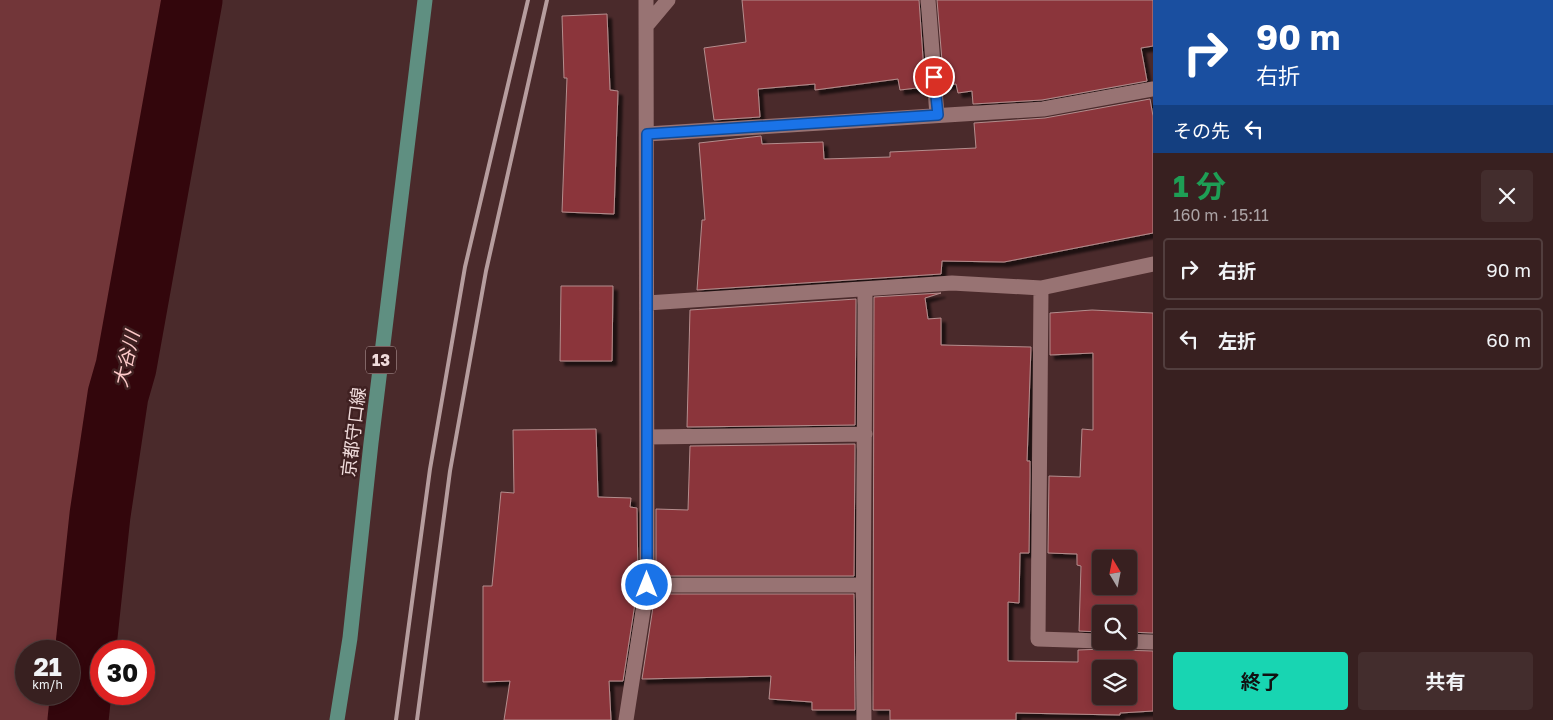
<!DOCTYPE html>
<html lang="ja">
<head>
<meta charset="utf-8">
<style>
	:root { --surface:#382020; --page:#432d2d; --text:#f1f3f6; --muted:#aba3a5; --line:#523e3e; --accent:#18d5b2 }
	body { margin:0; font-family:"Golos Text","Noto Sans JP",sans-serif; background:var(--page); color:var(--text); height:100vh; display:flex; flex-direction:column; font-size:19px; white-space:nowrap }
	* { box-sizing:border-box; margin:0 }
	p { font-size:16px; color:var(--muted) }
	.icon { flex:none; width:28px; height:28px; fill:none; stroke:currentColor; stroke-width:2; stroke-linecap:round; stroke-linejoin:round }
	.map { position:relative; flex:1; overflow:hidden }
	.drawer { display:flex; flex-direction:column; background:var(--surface); width:400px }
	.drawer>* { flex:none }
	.banner { background:#1a4fa0; color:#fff; overflow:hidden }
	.needle { width:32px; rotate:350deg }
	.controls { position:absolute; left:1092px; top:550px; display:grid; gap:10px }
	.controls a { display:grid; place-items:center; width:45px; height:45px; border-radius:5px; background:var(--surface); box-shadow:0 2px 8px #0003,0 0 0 1px var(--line); font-size:25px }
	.speed { position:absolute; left:15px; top:640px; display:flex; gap:10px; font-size:25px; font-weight:700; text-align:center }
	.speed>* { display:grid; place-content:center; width:65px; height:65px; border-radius:50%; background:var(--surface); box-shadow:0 2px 8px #0003,0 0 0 1px var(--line); line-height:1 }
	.speed small { font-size:12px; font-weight:400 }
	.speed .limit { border:8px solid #d22; background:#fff; color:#111 }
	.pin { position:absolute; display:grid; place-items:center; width:42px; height:42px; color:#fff; margin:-21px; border:2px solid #fff; border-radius:50%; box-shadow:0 1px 5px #0007 }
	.me { position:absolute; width:55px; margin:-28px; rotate:0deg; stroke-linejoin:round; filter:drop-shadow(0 0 4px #0008) }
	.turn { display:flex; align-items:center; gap:18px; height:105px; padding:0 20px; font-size:22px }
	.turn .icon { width:65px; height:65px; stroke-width:2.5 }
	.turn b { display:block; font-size:35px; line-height:42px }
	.then { display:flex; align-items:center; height:48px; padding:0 20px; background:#0003; gap:10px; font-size:19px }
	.round { display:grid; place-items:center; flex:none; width:52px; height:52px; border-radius:5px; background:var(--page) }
	.headline { display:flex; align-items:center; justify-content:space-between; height:85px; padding:0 20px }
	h1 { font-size:30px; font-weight:700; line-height:38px; color:#1e9e55 }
	.cta { display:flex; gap:10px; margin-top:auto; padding:10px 20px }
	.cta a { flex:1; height:58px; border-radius:5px; background:var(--accent); color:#111; font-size:20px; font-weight:700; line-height:58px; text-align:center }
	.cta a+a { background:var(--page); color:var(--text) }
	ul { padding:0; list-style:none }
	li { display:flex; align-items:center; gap:15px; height:62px; margin:0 10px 8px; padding:0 10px; border:2px solid var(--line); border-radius:5px }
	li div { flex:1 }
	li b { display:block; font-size:19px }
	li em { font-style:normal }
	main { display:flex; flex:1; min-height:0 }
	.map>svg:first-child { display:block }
	.green { fill:#723639 }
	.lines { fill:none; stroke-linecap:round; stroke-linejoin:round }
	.river { stroke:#33060c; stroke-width:61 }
	.building { fill:#8b353b; stroke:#b48d8d; fill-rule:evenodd; filter:url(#shadow) }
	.minor { stroke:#987373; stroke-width:15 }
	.major { stroke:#5f8f81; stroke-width:15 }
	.rail { stroke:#b69d9e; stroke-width:4 }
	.route-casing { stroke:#114b97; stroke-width:12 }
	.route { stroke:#1a73e8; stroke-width:9 }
	.labels { text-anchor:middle; stroke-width:5; stroke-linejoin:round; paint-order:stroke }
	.shield { fill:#3f2021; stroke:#bba3a3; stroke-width:1 }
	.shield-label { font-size:16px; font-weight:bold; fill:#f0dbdb }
	.street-label { font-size:18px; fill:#f0dbdb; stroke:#3f2021 }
	.water-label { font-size:19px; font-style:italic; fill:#fecaca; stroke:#3f2021 }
</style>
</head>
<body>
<main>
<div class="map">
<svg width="1153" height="720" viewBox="0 0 1153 720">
	<defs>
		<filter id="shadow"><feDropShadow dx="4.5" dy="4.5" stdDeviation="1" flood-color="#0009"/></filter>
	</defs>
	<rect width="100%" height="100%" fill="#4a2a2b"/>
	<!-- green -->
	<path class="green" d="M0 0H167L58 651H26V694H55L53 720H0Z"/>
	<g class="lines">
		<!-- river -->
		<path class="river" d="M78 720 100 515 118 395 126 367 192 0"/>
	</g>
	<!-- building -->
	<path class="building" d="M742 0H919L925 87 900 90 898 79 815 90V84L758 89 760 117 714 120 704 48 746 42Z
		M937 0H1153V46L1141 48 1147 81 1042 100 973 104 972 91 958 93 956 84 944 85Z
		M607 14 610 90 618 91 614 214 562 212 567 78H564L562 16Z
		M1150 99 1153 116V233L1004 262 942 261 941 274 697 290 702 220H705L699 143 761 136 762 144 823 142 824 159 890 157V152L976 148 974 123 1045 118Z
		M561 286H613L612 361H560Z
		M941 293 925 298 928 319 941 318V345L1031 347 1027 461H1030V476L1029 553H1020L1019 603 1008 602V661L1078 662V650L1105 649 1110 641 1115 649 1119 650 1153 651V711L1120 713V715L1016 713V720H890V710H873L874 297ZM1101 669H1129V696H1101Z
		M856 299 855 425 687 427 690 310Z
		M1092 310 1153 313V633L1129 632V614H1101V632L1079 631 1081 566 1077 565V554L1048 553 1049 476 1080 477 1082 429 1093 430V353L1050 355V313ZM1101 559H1129V586H1101Z
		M596 429 598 497 631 498 630 507 637 508 638 584 623 681H609L611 720H504L510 681 483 682V586H492L501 492 514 493 513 430Z
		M855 444 854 576H656V509L688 510 690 446Z
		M655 594H854L855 710H812V702L769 699 771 676 642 679Z"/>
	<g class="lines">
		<!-- minor -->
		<path class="minor" d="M928 0 937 115
			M647 25 668 0
			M647 134 1043 109 1153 89
			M1041 288 1038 639 1101 641
			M647 303 952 283 1041 288 1153 264
			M647 437 865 434
			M647 585H862
			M1120 641 1153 642
			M626 720 647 585 646 0
			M864 720C862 576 865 433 865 290"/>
		<!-- major -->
		<path class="major" d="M337 720 350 638 371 443 425 0"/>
		<!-- rail -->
		<path class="rail" d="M396 720 430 469 465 267 528 0
			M417 720 450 471 486 271 547 0"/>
	</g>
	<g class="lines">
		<defs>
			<path id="route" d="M647 585V134L938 115 934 77"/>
		</defs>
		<!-- route casing -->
		<use href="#route" class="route-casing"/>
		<!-- route -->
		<use href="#route" class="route"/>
	</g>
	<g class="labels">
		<!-- shield labels -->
		<rect class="shield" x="366" y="346.5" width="30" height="27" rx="4"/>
		<g class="shield-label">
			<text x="381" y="366">13</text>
		</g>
		<!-- street labels -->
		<g class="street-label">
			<text transform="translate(354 432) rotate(-83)" y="6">京都守口線</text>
		</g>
		<!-- water labels -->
		<g class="water-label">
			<text transform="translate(126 359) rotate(-77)" y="7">大谷川</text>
		</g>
	</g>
</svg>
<div class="controls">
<a><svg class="needle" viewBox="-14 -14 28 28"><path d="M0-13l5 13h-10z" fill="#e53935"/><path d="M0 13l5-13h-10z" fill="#aba3a5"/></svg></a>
<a><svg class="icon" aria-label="search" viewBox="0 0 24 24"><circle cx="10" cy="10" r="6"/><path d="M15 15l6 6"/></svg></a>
<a><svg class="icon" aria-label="layers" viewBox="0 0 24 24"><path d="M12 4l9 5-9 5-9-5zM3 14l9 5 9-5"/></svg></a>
</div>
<div class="speed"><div>21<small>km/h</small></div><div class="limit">30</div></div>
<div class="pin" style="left:934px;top:77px;background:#d93025"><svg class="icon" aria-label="arrive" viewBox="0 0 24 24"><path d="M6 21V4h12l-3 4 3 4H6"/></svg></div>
<svg class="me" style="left:647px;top:585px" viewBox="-20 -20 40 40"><circle r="17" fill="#1a73e8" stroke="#fff" stroke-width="3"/><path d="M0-11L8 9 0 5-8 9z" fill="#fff"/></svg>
</div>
<section class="drawer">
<div class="banner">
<div class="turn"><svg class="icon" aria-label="right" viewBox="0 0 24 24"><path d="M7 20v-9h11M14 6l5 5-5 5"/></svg><div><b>90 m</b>右折</div></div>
<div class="then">その先<svg class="icon" aria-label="left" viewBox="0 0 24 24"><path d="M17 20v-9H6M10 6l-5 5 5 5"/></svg></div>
</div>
<div class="headline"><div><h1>1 分</h1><p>160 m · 15:11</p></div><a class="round"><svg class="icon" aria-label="close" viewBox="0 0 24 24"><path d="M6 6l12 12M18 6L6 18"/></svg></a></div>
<ul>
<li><svg class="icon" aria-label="right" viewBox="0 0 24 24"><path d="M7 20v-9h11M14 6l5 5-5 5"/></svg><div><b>右折</b></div><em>90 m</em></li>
<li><svg class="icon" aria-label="left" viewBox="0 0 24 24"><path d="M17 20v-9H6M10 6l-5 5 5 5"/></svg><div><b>左折</b></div><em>60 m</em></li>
</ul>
<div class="cta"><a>終了</a><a>共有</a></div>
</section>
</main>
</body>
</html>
